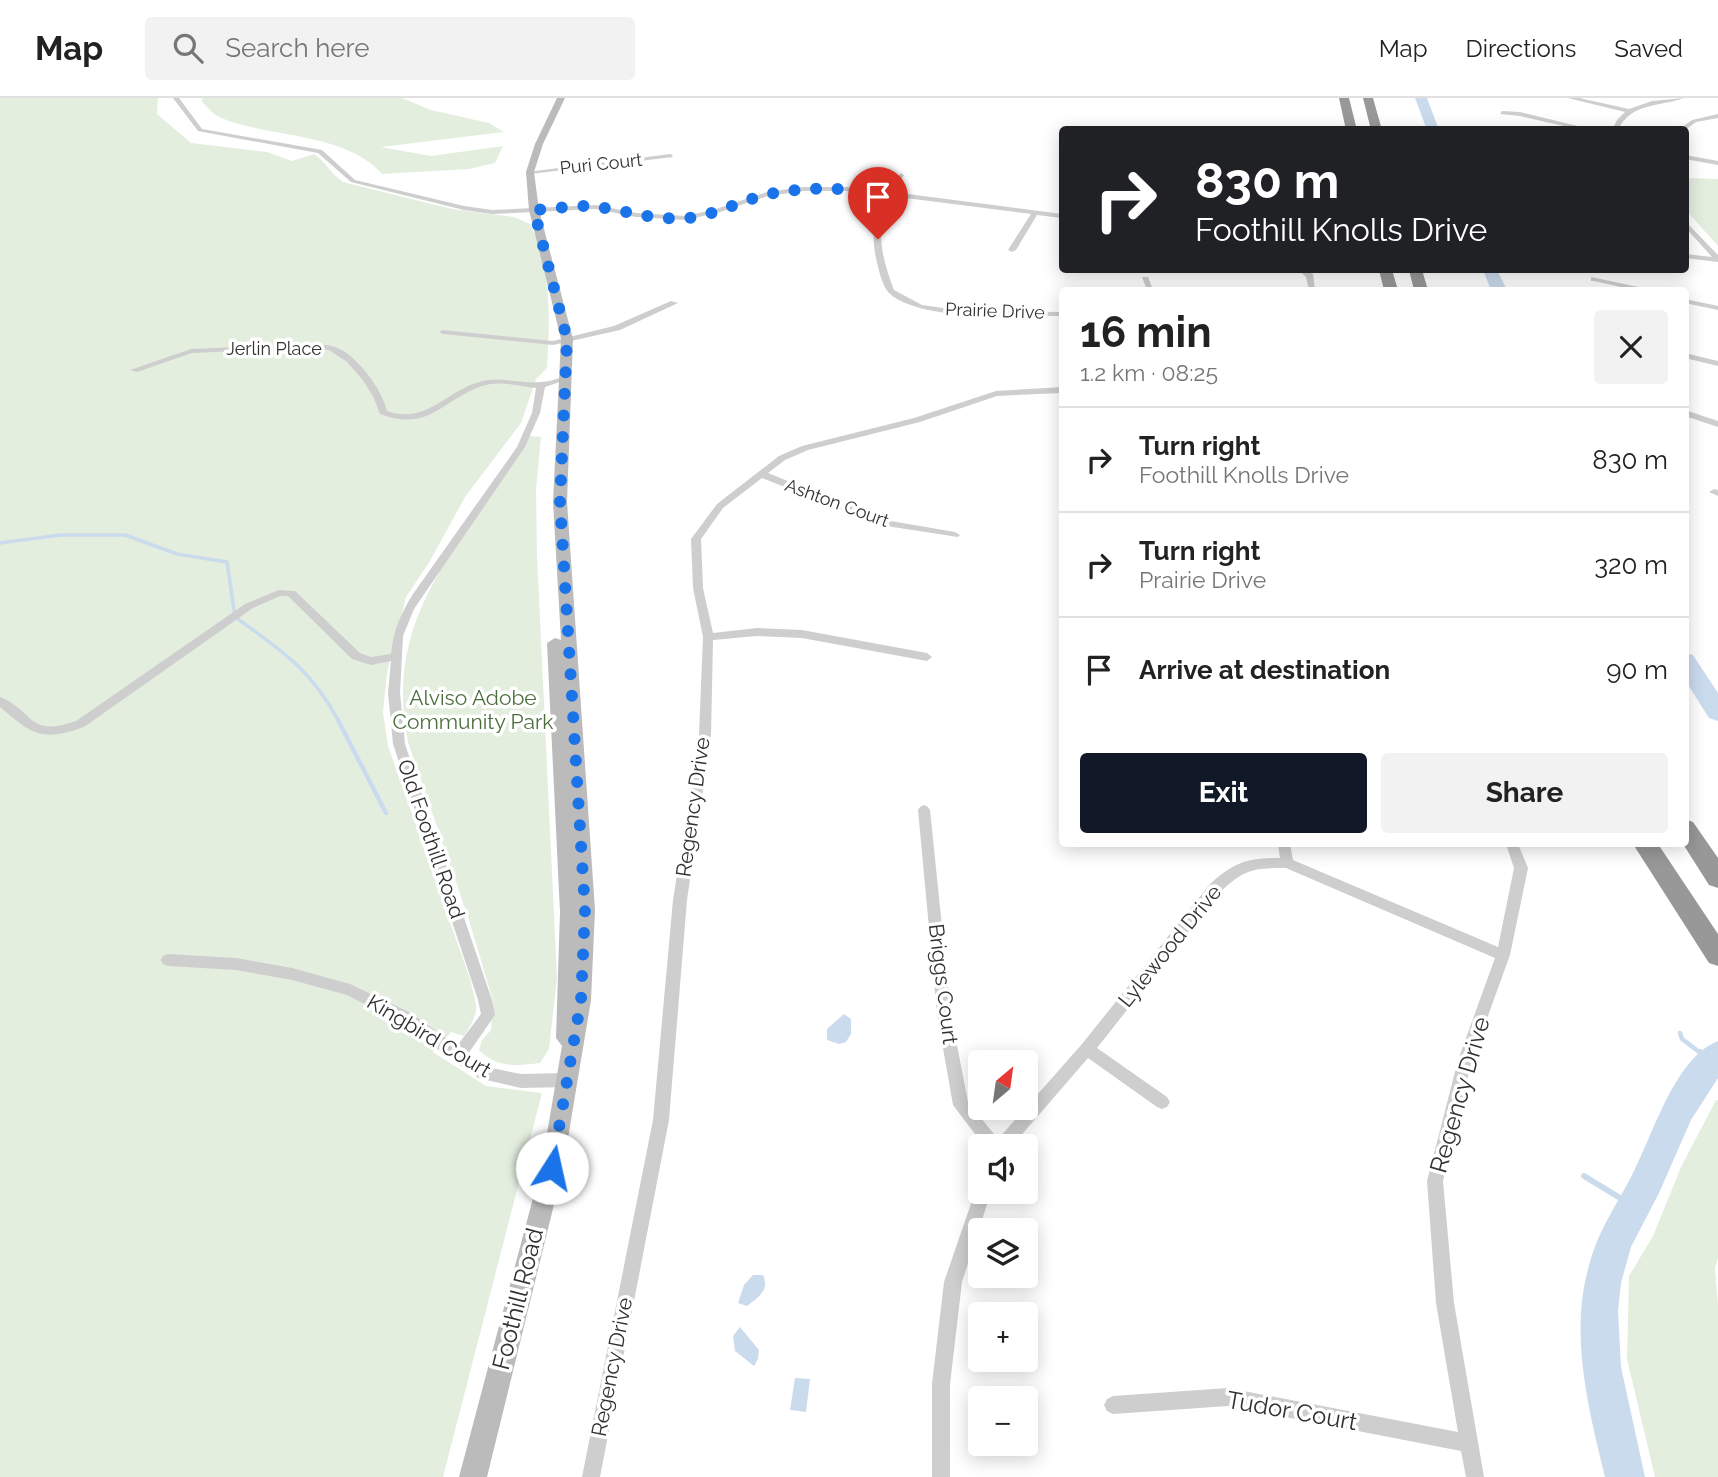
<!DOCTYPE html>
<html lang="en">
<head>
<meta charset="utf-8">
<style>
	:root { --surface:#fff; --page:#f2f2f2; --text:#222; --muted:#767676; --line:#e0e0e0; --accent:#111827 }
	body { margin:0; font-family:Raleway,sans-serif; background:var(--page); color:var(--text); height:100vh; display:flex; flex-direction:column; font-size:26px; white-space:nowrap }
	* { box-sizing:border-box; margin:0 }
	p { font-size:23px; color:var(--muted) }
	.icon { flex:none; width:38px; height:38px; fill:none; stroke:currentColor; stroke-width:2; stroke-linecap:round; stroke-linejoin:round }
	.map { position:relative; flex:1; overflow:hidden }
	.panel { position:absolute; left:1059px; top:189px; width:630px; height:560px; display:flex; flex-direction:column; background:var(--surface); border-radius:7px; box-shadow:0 4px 18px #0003 }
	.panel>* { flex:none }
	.guide { position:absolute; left:1059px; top:28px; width:630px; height:147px; border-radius:7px; box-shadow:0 4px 18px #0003; background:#202124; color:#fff; overflow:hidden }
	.needle { width:46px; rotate:29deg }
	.buttons { position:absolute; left:968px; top:952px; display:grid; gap:14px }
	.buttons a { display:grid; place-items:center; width:70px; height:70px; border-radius:7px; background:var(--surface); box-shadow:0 4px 18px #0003; font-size:35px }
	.pin { position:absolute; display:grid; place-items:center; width:60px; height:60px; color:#fff; margin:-72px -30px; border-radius:50% 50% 50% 0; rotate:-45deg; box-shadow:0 0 7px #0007 }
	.pin .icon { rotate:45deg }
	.me { position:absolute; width:77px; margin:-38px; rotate:10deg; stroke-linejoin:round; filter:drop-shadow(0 0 5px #0008) }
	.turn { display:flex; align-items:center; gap:24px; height:147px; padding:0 21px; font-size:32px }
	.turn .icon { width:91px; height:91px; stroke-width:2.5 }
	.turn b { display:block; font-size:49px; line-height:60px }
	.round { display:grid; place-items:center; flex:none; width:74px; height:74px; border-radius:7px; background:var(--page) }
	.summary { display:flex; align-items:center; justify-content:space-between; height:119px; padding:0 21px }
	h1 { font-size:42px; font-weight:700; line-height:52px }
	.cta { display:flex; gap:14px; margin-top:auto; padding:14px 21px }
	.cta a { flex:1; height:80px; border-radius:7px; background:var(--accent); color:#fff; font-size:28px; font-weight:700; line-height:80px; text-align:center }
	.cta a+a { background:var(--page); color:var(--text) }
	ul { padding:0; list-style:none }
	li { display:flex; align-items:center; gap:21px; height:105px; padding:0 21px; border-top:2px solid var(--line) }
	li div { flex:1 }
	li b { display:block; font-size:26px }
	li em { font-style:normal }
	header { display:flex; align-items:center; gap:42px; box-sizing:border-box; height:98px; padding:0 35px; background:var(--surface); border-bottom:2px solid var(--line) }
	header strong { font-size:33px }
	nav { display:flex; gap:38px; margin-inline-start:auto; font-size:24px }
	.search { width:490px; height:63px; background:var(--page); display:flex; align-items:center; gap:18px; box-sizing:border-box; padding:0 24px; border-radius:7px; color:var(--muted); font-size:26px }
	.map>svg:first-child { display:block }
	.green { fill:#e4eedf }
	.water { fill:#cbdbee }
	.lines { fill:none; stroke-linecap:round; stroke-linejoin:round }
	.stream-far2 { stroke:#cbdbee; stroke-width:3.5 }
	.stream-far1 { stroke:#cbdbee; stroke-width:4.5 }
	.stream { stroke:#cbdbee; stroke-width:6 }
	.river { fill:#cbdbee; fill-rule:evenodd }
	.minor { fill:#cecece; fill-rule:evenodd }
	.secondary { fill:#bbb; fill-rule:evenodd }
	.motorway { fill:#989898; fill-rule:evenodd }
	.route { stroke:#1a73e8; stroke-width:12; stroke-dasharray:0 21.6 }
	.labels { text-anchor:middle; stroke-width:7; stroke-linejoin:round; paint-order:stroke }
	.far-street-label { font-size:18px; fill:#313131; stroke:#fff }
	.park-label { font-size:21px; fill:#4b6f3c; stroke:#fff }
	.street-label { font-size:21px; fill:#313131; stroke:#fff }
	.near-street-label { font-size:24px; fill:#313131; stroke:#fff }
</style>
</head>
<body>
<header>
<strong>Map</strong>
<div class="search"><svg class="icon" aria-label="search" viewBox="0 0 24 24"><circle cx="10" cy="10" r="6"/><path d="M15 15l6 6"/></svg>Search here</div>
<nav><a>Map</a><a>Directions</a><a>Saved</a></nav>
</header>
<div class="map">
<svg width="1718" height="1379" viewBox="0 0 1718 1379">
	<rect width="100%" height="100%" fill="#fff"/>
	<!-- green -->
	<path class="green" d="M0 0H158L157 16 191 45 267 54 292 63 314 56C327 65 331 76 343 84L452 111 514 119 530 126C552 170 550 222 547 270L536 281 521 325 465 399 430 463 406 499 387 575 383 614 388 648 470 881C477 911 481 911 464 938L451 934 433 954 486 988 542 995 443 1379H0Z
		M203 0H402L431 12 489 25 504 34 381 49 431 58 503 48 495 65 469 71 382 76C345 34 269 40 221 20 213 17 207 8 201 3Z
		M1685 80 1718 81V148L1685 111Z
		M530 338 541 339 536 392 537 457 557 880 549 951 540 965C516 968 497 970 479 952L482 942 491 932 493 903 469 822 408 644C381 511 469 442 530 338Z
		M1716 1002H1718V1160L1715 1170 1718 1207V1379H1655L1627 1261 1629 1178 1653 1138 1681 1069Z"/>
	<!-- water -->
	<path class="water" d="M844 916 851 921V936L846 944 839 946 827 942V931Z
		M753 1177H763C770 1192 758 1200 747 1208L738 1205 744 1187Z
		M740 1229 759 1252 758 1261 754 1268 735 1253 733 1238Z
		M795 1280 810 1281 806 1314 790 1312Z"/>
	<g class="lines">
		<!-- stream-far2 -->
		<path class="stream-far2" d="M0 445 60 437H125L177 456 227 464 235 519C280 551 313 573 339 624"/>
		<!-- stream-far1 -->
		<path class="stream-far1" d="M338 622 386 715
			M1680 935 1682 941 1702 956"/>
		<!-- stream -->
		<path class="stream" d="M1700 954 1712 963
			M1584 1078 1635 1109"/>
		<!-- river -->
		<path class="river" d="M1415 0H1427L1439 32H1427Z
			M1483 172H1497L1507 192H1491Z
			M1685 555 1693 557 1718 595V623L1709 620 1685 582Z
			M1718 943V980L1691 1022 1659 1095 1631 1149 1621 1185 1618 1213 1621 1269 1645 1379H1605C1592 1325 1578 1271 1581 1215 1582 1196 1586 1176 1592 1157 1602 1126 1621 1100 1635 1071 1654 1033 1676 959 1718 943Z"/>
		<!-- minor -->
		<path class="minor" d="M173 0H179L202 31 322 52 355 82 464 108 492 112 596 107 636 115 686 118 716 111 767 94 803 89H850L886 94 901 75 904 77 892 94 1062 116V120L1037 117 1016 152 1012 154 1008 152 1031 116 890 98C874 129 882 161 894 192L922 207 964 213 1062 214V218C1020 218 920 224 889 195 882 188 878 169 876 160 871 138 874 117 884 97L850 93H803L768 98 720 114 686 122 636 119 596 111 492 116 464 112 351 84 318 55 198 33Z
			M1568 0H1579L1629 11 1652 3 1684 0C1660 9 1631 4 1618 32H1612L1617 22 1625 14Z
			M1502 13 1520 14 1594 32H1581L1520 18 1500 16Z
			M1718 16V20L1696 24 1685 32H1678L1692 22Z
			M671 56 673 59 530 76 527 74Z
			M1685 57 1718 63V67L1685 61Z
			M1685 123 1718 157V164L1685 160V156L1712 159 1685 129Z
			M1299 172H1306L1313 176 1315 192H1309L1306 179Z
			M1142 179H1148L1153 192H1147Z
			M1591 179 1643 190 1647 192H1635L1594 183H1591Z
			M1685 201 1718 208V212L1685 205Z
			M671 203 678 205 620 232 553 247 443 236 439 234 443 232 553 243 614 228Z
			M307 246C316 246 326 246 335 249 356 256 382 291 387 313 426 326 443 296 476 285 499 277 518 286 541 284 550 284 558 280 567 278L571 280 545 289 540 315 525 349 414 511 403 538 400 595 405 646 492 902 495 917 468 956 486 969 521 976 567 975 572 977 575 982 572 987 567 989 521 990 478 980 401 925 347 897 292 882 236 872 168 868 163 866 161 862 163 858 168 856 236 860 292 870 350 886 411 915 457 948 481 916 478 902 393 646 388 595 391 563 371 567 352 561 288 498H280L253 510 84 629C41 644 33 637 0 609V599C35 613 27 640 76 623L245 506 279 492 295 493 360 555 371 559 391 556C393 533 401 515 413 496L517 349 532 315 536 290C518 288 500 282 482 288 440 303 430 334 380 316L373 298 362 281 347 264 329 252 307 250 192 255 137 274 130 272 191 251Z
			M1685 255 1718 263V268L1685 260Z
			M1062 289V295L997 298 920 324 808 352 785 362 768 375 885 422 955 434 960 437 958 439 880 427 762 380 723 410 701 441 703 490 713 535 757 530 802 532 927 555 932 559 927 563 802 540 757 538 713 542 711 637 687 802 669 1022 600 1379H582L653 1022 673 802 699 637 703 539 693 490 691 441 717 406 779 358 802 348 914 320 996 293Z
			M1685 312 1718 323V329L1685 318Z
			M1714 391 1718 392V398L1709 394Z
			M924 707 928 709 930 712 951 916 968 1004 998 1041 1082 946 1210 786C1235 764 1247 760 1280 760L1278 746H1290L1293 762 1498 849 1514 770 1506 746H1518L1528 770 1510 857 1472 962 1443 1083 1454 1205 1484 1379H1466L1461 1353 1228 1308 1113 1316 1107 1313 1104 1307 1107 1301 1113 1298 1228 1290 1458 1334 1436 1205 1427 1083 1458 962 1495 860 1286 770C1252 770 1245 771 1220 794L1097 950 1167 999 1170 1004 1167 1009 1162 1011 1157 1009 1088 960 1012 1048H984L953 1007 937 916 918 712 920 709Z
			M980 1087V1094H991L962 1184 950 1286V1379H932V1286L944 1184 975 1094Z"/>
		<!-- secondary -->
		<path class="secondary" d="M557 0H565L543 46 534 74 539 112 573 241 567 404 595 812 591 902 563 1070 487 1379H459L541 1070 562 948 556 940 560 814 547 545 555 540 561 542 553 404 561 241 529 112 526 74 535 46Z"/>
		<!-- motorway -->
		<path class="motorway" d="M1339 0H1349L1357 32H1346Z
			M1363 0H1373L1382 32H1371Z
			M1379 172H1392L1398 192H1384Z
			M1409 172H1422L1428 192H1414Z
			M1685 721 1693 724 1718 760V790L1709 787 1683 746H1685Z
			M1633 746H1658L1718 836V868L1709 865Z"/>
	</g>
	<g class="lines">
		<!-- route -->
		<path class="route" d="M552 1070 581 902 585 812 560 404 567 241 534 112C555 111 578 106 598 109 627 113 658 123 688 120 716 117 742 102 769 96 808 88 847 90 886 96L877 116 878 141"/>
	</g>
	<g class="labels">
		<!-- far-street labels -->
		<g class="far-street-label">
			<text transform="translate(601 66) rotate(-6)" y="6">Puri Court</text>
			<text transform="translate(995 213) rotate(2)" y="6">Prairie Drive</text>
			<text x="274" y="257">Jerlin Place</text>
			<text transform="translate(837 405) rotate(20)" y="6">Ashton Court</text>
		</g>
		<!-- park labels -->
		<g class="park-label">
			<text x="473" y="607">Alviso Adobe<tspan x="473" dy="24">Community Park</tspan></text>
		</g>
		<!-- street labels -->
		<g class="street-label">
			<text transform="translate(693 709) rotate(-82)" y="7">Regency Drive</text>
			<text transform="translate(431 741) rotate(71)" y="7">Old Foothill Road</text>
			<text transform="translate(1170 848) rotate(-51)" y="7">Lylewood Drive</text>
			<text transform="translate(943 886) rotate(83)" y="7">Briggs Court</text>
			<text transform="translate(429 938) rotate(31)" y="7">Kingbird Court</text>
			<text transform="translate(612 1269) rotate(-79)" y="7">Regency Drive</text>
		</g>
		<!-- near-street labels -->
		<g class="near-street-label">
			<text transform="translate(1460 997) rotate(-74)" y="8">Regency Drive</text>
			<text transform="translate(518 1201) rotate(-76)" y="8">Foothill Road</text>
			<text transform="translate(1292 1313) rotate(10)" y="8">Tudor Court</text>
		</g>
	</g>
</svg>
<div class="buttons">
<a><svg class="needle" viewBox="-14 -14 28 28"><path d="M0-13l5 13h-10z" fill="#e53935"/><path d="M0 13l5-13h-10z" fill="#767676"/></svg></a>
<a><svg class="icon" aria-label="sound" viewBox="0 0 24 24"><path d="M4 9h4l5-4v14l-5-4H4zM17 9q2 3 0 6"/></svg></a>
<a><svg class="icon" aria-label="layers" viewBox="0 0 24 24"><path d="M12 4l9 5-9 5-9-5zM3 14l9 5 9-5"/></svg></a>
<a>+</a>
<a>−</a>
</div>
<div class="pin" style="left:878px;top:141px;background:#d93025"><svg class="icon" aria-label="arrive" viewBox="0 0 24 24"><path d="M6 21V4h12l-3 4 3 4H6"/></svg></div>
<svg class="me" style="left:552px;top:1070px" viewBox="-20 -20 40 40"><circle r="19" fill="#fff"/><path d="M0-13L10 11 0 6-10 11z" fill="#1a73e8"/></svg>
<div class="guide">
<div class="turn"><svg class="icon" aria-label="right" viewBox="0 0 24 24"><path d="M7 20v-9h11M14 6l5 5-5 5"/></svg><div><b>830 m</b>Foothill Knolls Drive</div></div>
</div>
<section class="panel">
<div class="summary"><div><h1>16 min</h1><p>1.2 km · 08:25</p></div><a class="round"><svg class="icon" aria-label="close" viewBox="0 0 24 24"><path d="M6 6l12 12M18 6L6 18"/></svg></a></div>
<ul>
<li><svg class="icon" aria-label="right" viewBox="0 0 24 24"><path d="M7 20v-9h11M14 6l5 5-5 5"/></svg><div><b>Turn right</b><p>Foothill Knolls Drive</p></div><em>830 m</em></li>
<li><svg class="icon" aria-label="right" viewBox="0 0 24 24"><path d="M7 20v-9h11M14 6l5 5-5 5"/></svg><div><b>Turn right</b><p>Prairie Drive</p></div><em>320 m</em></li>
<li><svg class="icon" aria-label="arrive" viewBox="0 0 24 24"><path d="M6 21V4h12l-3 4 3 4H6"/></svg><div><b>Arrive at destination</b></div><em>90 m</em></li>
</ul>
<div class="cta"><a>Exit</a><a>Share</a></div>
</section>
</div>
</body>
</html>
